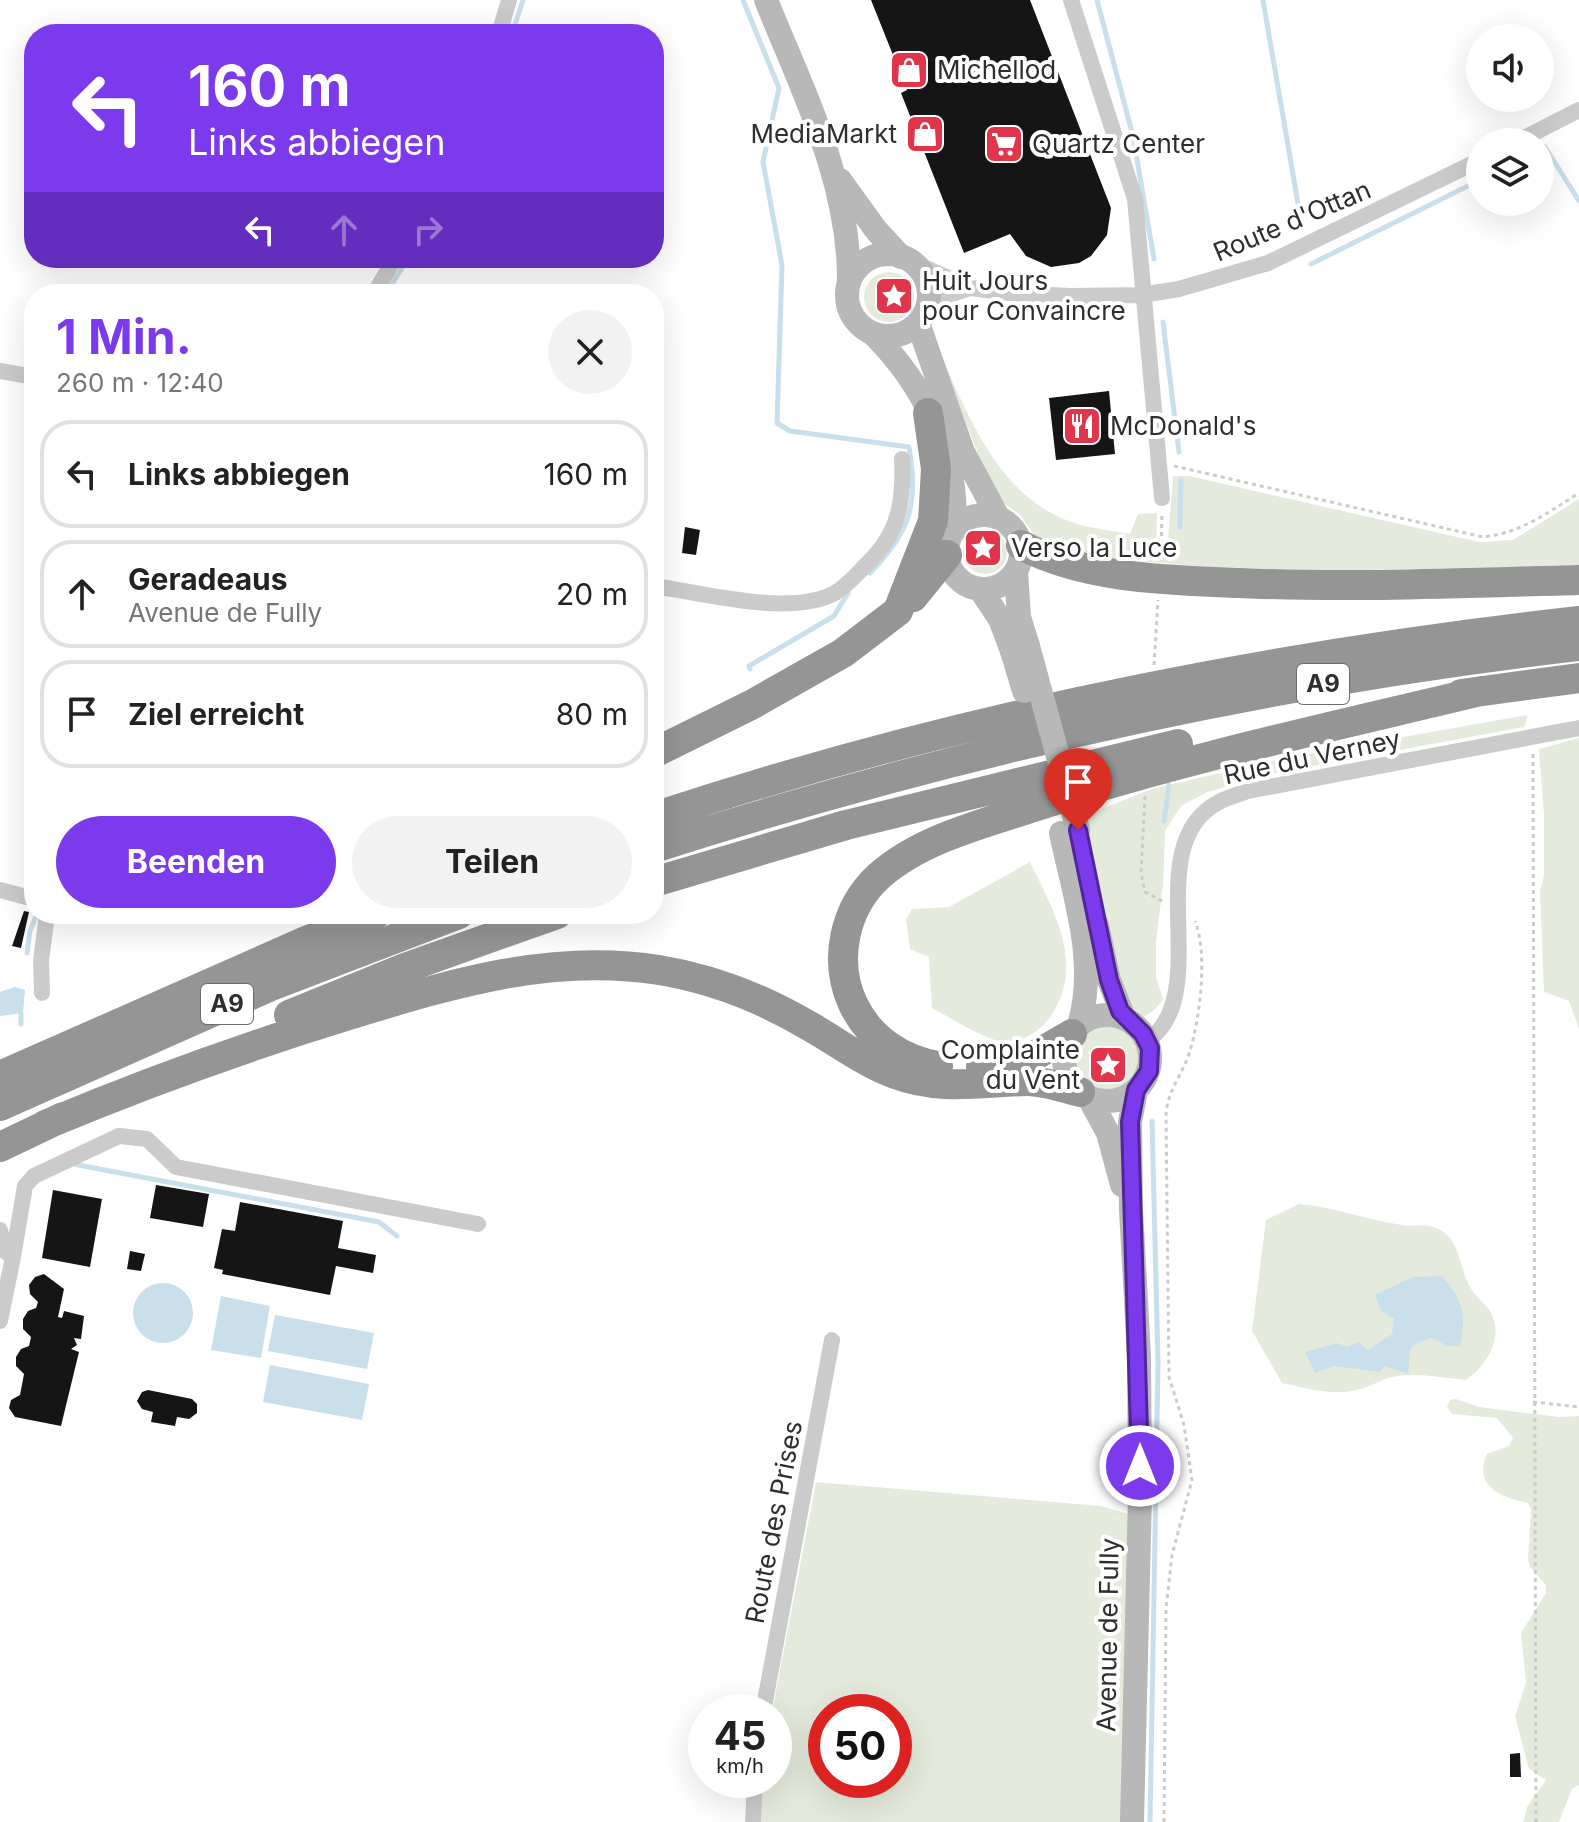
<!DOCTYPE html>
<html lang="de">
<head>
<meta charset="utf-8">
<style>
	:root { --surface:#fff; --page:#f2f2f2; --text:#222; --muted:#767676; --line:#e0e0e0; --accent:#7c3aed }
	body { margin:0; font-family:Inter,sans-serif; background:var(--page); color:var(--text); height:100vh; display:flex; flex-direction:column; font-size:30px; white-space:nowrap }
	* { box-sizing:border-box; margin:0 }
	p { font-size:26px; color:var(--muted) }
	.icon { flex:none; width:44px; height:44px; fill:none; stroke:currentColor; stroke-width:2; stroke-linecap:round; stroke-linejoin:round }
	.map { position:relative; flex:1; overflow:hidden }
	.panel { position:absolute; left:24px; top:284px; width:640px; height:640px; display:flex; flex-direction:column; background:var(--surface); border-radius:32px; box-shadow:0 8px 32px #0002 }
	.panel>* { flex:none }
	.banner { position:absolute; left:24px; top:24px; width:640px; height:244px; border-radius:32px; box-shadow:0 8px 32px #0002; background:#7c3aed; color:#fff; overflow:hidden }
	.buttons { position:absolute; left:1466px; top:24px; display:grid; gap:16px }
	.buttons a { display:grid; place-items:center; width:88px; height:88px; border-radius:50%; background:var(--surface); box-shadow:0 8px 32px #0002; font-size:40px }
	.speed { position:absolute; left:688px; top:1694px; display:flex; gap:16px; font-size:40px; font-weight:700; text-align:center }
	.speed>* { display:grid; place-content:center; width:104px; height:104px; border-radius:50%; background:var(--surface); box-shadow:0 8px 32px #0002; line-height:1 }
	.speed small { font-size:20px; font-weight:400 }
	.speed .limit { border:12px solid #d22; background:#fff; color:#111 }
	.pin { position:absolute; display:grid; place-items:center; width:68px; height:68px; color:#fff; margin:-82px -34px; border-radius:50% 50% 50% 0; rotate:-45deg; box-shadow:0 0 8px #0007 }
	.pin .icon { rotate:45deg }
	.me { position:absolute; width:88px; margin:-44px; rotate:0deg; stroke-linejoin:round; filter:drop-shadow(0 0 6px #0008) }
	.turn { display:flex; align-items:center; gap:28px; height:168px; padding:0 32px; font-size:36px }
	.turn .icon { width:104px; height:104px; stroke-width:2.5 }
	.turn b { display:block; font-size:56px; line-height:68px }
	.lanes { display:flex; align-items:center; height:76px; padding:0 32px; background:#0003; justify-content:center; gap:40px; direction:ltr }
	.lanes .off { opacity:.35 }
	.round { display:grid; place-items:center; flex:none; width:84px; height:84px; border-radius:42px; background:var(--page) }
	.head { display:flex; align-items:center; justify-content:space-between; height:136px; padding:0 32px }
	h1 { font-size:48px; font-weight:700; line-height:60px; color:var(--accent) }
	.button { display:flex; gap:16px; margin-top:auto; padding:16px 32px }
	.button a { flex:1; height:92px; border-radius:48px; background:var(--accent); color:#fff; font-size:32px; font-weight:700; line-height:92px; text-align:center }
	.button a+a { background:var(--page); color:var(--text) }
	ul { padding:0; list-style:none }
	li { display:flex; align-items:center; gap:24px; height:108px; margin:0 16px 12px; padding:0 16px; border:4px solid var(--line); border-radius:32px }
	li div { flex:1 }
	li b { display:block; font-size:30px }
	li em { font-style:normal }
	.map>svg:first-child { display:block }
	.green { fill:#e5ebdc; fill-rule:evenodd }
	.water { fill:#c9dfeb }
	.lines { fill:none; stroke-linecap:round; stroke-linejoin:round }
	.stream { stroke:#c9dfeb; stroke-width:5 }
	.building { fill:#151515 }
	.path { stroke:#cbcbcb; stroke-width:3; stroke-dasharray:4 4; stroke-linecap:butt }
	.minor { stroke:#cbcbcb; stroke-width:16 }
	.secondary { stroke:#b8b8b8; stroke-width:24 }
	.motorway { stroke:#959595; stroke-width:30 }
	.secondary-bridge { stroke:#b8b8b8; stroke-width:24 }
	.route-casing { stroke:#51269a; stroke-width:20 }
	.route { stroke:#7c3aed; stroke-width:14 }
	.labels { text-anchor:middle; stroke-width:8; stroke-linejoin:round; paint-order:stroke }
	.shield { fill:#fff; stroke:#6d6d6d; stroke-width:2 }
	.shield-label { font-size:24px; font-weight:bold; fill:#2e2e2e }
	.poi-label { font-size:26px; fill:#2e2e2e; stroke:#fff; text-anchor:start }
	.street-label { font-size:26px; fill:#2e2e2e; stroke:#fff }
</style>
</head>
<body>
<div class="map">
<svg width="1579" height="1822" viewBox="0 0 1579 1822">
	<rect width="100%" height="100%" fill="#fff"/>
	<!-- green -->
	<path class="green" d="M864 297a25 25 0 1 1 50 0a25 25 0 1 1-50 0Z
		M936 344C968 414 998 502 1081 525 1097 529 1114 531 1130 534L1138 514 1157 513 1156 552 1167 553 1173 476H1189L1479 542 1513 540 1579 499V568L1251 571 1085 556 1035 536 1020 515 1001 501 986 475Z
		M963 552a22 22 0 1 1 44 0a22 22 0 1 1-44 0Z
		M1528 715 1524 727 1270 774 1207 792 1181 806 1165 831 1163 885 1156 942V977L1163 999C1154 1013 1137 1027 1125 1006 1111 982 1107 937 1102 909 1096 878 1089 847 1082 817L1151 789 1285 758Z
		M1579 738V1029L1569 1001 1544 992 1540 891 1544 875V815L1539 749Z
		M1030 862C1055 914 1088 968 1047 1021 1037 1033 1020 1043 1004 1042 987 1041 949 1017 932 1008L929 957 910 949 906 920 912 909 949 907Z
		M1074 1059a33 33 0 1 1 66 0a33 33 0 1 1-66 0Z
		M1299 1204C1335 1207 1367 1220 1402 1225 1412 1227 1424 1224 1433 1227 1461 1235 1458 1266 1470 1287 1475 1296 1485 1303 1490 1311 1505 1337 1487 1365 1466 1380 1443 1378 1421 1373 1398 1376 1382 1378 1371 1387 1357 1390 1332 1396 1306 1388 1282 1383L1252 1331 1266 1220Z
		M1456 1399 1479 1407 1559 1417 1579 1416V1785L1572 1789 1559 1822H1523L1527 1807 1546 1780 1529 1769 1515 1716 1526 1683 1521 1633 1546 1593V1585L1530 1567 1528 1559 1531 1510 1528 1503C1500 1497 1473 1486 1487 1454L1509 1446 1513 1438 1497 1418 1452 1414 1447 1407 1450 1400Z
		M816 1482 1101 1506 1128 1514 1122 1822H761L762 1780H774L772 1712ZM826 1712H894V1780H826Z"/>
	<!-- water -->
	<path class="water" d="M15 987 25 990 23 1013 0 1016V992Z
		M1442 1276C1463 1300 1467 1315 1460 1346H1448L1431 1338C1403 1347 1412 1349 1408 1374L1385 1366 1380 1372 1334 1366 1315 1373 1305 1352 1337 1343 1347 1347 1359 1342 1368 1350 1392 1334 1394 1319 1381 1311 1375 1295 1412 1277Z
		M133 1313a30 30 0 1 1 60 0a30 30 0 1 1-60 0Z
		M221 1296 270 1306 261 1358 211 1350Z
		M275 1315 374 1333 367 1369 268 1351Z
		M270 1365 369 1384 362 1420 263 1402Z"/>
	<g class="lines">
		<!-- stream -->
		<path class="stream" d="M743 0 779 88 763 162 782 265 777 423 790 431 909 447C919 504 910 532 870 573
			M1097 0 1133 136 1154 259
			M1263 0 1302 227
			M512 34 523 0
			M1540 150 1545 147 1579 201
			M1311 264 1480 180
			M386 294 408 258
			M1163 322 1179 452
			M1180 527 1181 480
			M750 669 749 666 834 616 848 593
			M1164 821 1169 785
			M27 953 30 931 37 914
			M21 1024V1014
			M73 1164 379 1222 397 1236
			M1150 1822 1158 1362 1152 1121"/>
	</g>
	<!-- building -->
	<path class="building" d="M871 0H1030L1111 208 1107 235 1091 256 1079 263 1051 267 1026 256 1010 234 964 253 901 93 907 90Z
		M1109 391 1115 454 1056 460 1049 398Z
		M685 527 700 530 696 555 682 553Z
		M24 911 29 912 21 948 12 946Z
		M156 1185 209 1194 203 1227 150 1218Z
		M53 1190 102 1199 90 1267 42 1258Z
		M240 1202 343 1221 338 1248 376 1255 373 1273 336 1266 330 1295 222 1274 223 1270 214 1268 222 1229 235 1231Z
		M130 1251 145 1254 141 1271 127 1269Z
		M44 1274 64 1289 58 1317 62 1318 64 1311 84 1316 81 1339 74 1338 77 1345 71 1349 79 1352 61 1426 15 1417 9 1408 11 1400 20 1395 24 1374 16 1366V1357L21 1349 29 1346 31 1337 23 1329V1319L28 1311 36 1308 38 1302 30 1294 29 1285 35 1277Z
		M148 1390 192 1399 197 1404V1413L189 1419 177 1417 175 1426 151 1422 153 1412 142 1409 137 1401 142 1392Z
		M1520 1753 1521 1777H1510V1754Z"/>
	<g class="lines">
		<!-- path -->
		<path class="path" d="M1174 466 1483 537C1521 533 1547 513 1579 493
			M1161 552 1162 514
			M1154 665 1158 600
			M1533 754 1536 1822
			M1145 796 1141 873 1145 892 1162 901
			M1533 1402 1579 1407
			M1164 1822 1166 1609 1172 1555 1192 1480 1184 1425 1169 1377 1166 1115C1167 1091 1183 1074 1190 1051 1200 1018 1208 953 1195 921"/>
		<!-- minor -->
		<path class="minor" d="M1071 0 1135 199 1162 498
			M499 34 509 0
			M1516 142 1579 110
			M910 261 971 288 1009 293 1070 296 1141 295 1179 289 1268 263 1480 160
			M374 294 395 258
			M926 312 949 295 971 288
			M0 371 34 377
			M654 586C704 593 790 617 835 593 847 586 857 574 867 564 899 533 904 502 902 459
			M0 890 34 899
			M42 993 41 961 47 914
			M1147 1041C1217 994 1136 845 1219 802 1228 797 1239 794 1248 791L1579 728
			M0 1230 5 1251 13 1257 0 1321
			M13 1257 25 1186 34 1176 119 1136 147 1139 176 1167 478 1224
			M763 1712 832 1340
			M753 1822 755 1780"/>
		<!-- secondary -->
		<path class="secondary" d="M766 0C803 92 850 182 849 283
			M840 180 876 230 901 257
			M847 295a41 41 0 1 1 82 0a41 41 0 1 1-82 0Z
			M918 323 963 452 998 517
			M872 333C924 384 960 457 954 530
			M947 552a37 37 0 1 1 74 0a37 37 0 1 1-74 0Z
			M1016 571 1019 617 1028 646
			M980 589 1000 619 1012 651
			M1061 833C1074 896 1098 962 1079 1025
			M1097 925 1109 980 1124 1018
			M1064 1058a43 43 0 1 1 86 0a43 43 0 1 1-86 0Z
			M1088 1096 1108 1133 1122 1185
			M1132 1822 1140 1495 1139 1356 1131 1210 1130 1122 1136 1090"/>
		<!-- motorway -->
		<path class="motorway" d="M1021 545C1087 579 1166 580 1239 583 1353 588 1466 583 1579 580
			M913 597 947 555
			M1461 694 1579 678
			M654 753 751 705 843 653 898 611 933 521 936 469 928 413
			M654 817C953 718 1266 656 1579 621
			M654 848C954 752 1266 682 1579 646
			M654 882 846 825 1178 744
			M289 1015 405 968 557 914
			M938 1066C901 1060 869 1038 853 1004 833 961 844 908 879 876 921 839 982 824 1034 807 1181 759 1331 727 1481 691
			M981 1067 1034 1056 1072 1034
			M0 1076 306 941 376 914
			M0 1106 271 986 459 914
			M45 1125C145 1083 248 1046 352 1014 454 983 552 953 659 970 714 979 764 999 811 1027 839 1043 865 1063 895 1074 940 1091 981 1082 1027 1081 1045 1081 1063 1088 1080 1092
			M0 1147 63 1117"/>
		<!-- secondary-bridge -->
		<path class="secondary-bridge" d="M1028 646 1078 830
			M1012 651 1024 691"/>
	</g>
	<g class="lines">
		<defs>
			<path id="route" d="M1078 830 1109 980 1120 1011 1143 1034 1150 1048 1149 1071 1136 1090 1130 1122 1140 1466"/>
		</defs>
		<!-- route casing -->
		<use href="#route" class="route-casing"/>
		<!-- route -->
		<use href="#route" class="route"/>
	</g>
	<!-- icons -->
	<defs>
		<symbol id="shop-square" viewBox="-11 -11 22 22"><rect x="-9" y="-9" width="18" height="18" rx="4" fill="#e1354b" stroke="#fff"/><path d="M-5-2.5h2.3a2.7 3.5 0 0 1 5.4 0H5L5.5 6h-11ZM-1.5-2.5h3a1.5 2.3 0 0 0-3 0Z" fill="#fff"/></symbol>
		<symbol id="supermarket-square" viewBox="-11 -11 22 22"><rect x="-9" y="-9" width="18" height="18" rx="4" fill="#e1354b" stroke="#fff"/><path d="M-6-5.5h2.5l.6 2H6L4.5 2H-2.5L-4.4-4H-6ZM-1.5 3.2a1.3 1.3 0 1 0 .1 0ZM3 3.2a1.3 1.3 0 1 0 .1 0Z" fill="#fff"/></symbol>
		<symbol id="sight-square" viewBox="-11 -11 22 22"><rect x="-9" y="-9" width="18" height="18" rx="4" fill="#e1354b" stroke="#fff"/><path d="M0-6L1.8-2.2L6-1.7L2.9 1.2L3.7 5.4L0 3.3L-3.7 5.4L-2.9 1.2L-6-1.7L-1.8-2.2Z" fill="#fff"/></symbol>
		<symbol id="restaurant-square" viewBox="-11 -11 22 22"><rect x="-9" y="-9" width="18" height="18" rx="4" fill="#e1354b" stroke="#fff"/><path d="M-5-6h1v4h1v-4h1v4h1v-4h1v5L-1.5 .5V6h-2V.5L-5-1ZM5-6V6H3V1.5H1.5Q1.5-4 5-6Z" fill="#fff"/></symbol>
	</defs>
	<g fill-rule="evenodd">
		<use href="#shop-square" x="887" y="48" width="44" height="44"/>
		<use href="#shop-square" x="903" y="112" width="44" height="44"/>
		<use href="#supermarket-square" x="982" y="122" width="44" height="44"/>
		<use href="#sight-square" x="872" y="274" width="44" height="44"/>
		<use href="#restaurant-square" x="1060" y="404" width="44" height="44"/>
		<use href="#sight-square" x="961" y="526" width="44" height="44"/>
		<use href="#sight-square" x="1086" y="1043" width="44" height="44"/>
	</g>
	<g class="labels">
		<!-- shield labels -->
		<g class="shield">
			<rect x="1297" y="664" width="52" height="40" rx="6"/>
			<rect x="201" y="984" width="52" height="40" rx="6"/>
		</g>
		<g class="shield-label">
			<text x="1323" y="692">A9</text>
			<text x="227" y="1012">A9</text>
		</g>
		<!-- poi labels -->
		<g class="poi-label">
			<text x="937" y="79">Michellod</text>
			<text x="897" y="143" text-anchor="end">MediaMarkt</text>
			<text x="1032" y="153">Quartz Center</text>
			<text x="922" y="290">Huit Jours<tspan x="922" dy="30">pour Convaincre</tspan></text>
			<text x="1110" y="435">McDonald's</text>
			<text x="1011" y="557">Verso la Luce</text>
			<text x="1080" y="1059" text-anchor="end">Complainte<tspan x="1080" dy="30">du Vent</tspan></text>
		</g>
		<!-- street labels -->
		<g class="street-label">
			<text transform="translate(1292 221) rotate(-23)" y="9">Route d'Ottan</text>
			<text transform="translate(1312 757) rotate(-12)" y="9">Rue du Verney</text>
			<text transform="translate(774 1522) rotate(-79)" y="9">Route des Prises</text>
			<text transform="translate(1108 1635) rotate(-89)" y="9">Avenue de Fully</text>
		</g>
	</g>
</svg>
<div class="buttons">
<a><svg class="icon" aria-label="sound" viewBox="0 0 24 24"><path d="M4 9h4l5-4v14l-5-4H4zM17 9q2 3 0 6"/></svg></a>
<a><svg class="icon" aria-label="layers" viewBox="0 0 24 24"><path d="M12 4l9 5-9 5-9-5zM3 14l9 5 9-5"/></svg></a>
</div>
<div class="speed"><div>45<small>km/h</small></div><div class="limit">50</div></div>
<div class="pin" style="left:1078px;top:830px;background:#d93025"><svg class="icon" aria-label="arrive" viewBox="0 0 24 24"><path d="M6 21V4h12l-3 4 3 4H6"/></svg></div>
<svg class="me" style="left:1140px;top:1466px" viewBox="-20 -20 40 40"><circle r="17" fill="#7c3aed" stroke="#fff" stroke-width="3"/><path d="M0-11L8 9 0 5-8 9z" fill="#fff"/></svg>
<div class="banner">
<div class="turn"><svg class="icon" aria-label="left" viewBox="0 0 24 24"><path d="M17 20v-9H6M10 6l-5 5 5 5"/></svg><div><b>160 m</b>Links abbiegen</div></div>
<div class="lanes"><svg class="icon" aria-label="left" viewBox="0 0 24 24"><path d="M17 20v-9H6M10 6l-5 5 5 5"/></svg><svg class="icon off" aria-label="ahead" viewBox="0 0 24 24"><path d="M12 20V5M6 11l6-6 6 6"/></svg><svg class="icon off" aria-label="right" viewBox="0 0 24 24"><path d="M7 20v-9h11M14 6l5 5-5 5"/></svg></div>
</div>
<section class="panel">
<div class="head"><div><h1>1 Min.</h1><p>260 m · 12:40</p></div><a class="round"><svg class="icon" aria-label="close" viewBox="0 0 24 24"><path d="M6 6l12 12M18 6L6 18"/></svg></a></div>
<ul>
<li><svg class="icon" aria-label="left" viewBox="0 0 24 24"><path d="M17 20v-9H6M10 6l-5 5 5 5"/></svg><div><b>Links abbiegen</b></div><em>160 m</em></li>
<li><svg class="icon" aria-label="ahead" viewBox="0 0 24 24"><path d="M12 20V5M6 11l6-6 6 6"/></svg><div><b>Geradeaus</b><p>Avenue de Fully</p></div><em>20 m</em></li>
<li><svg class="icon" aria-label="arrive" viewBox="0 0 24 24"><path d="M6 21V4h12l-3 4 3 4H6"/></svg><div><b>Ziel erreicht</b></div><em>80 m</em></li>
</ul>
<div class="button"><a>Beenden</a><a>Teilen</a></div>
</section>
</div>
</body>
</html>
